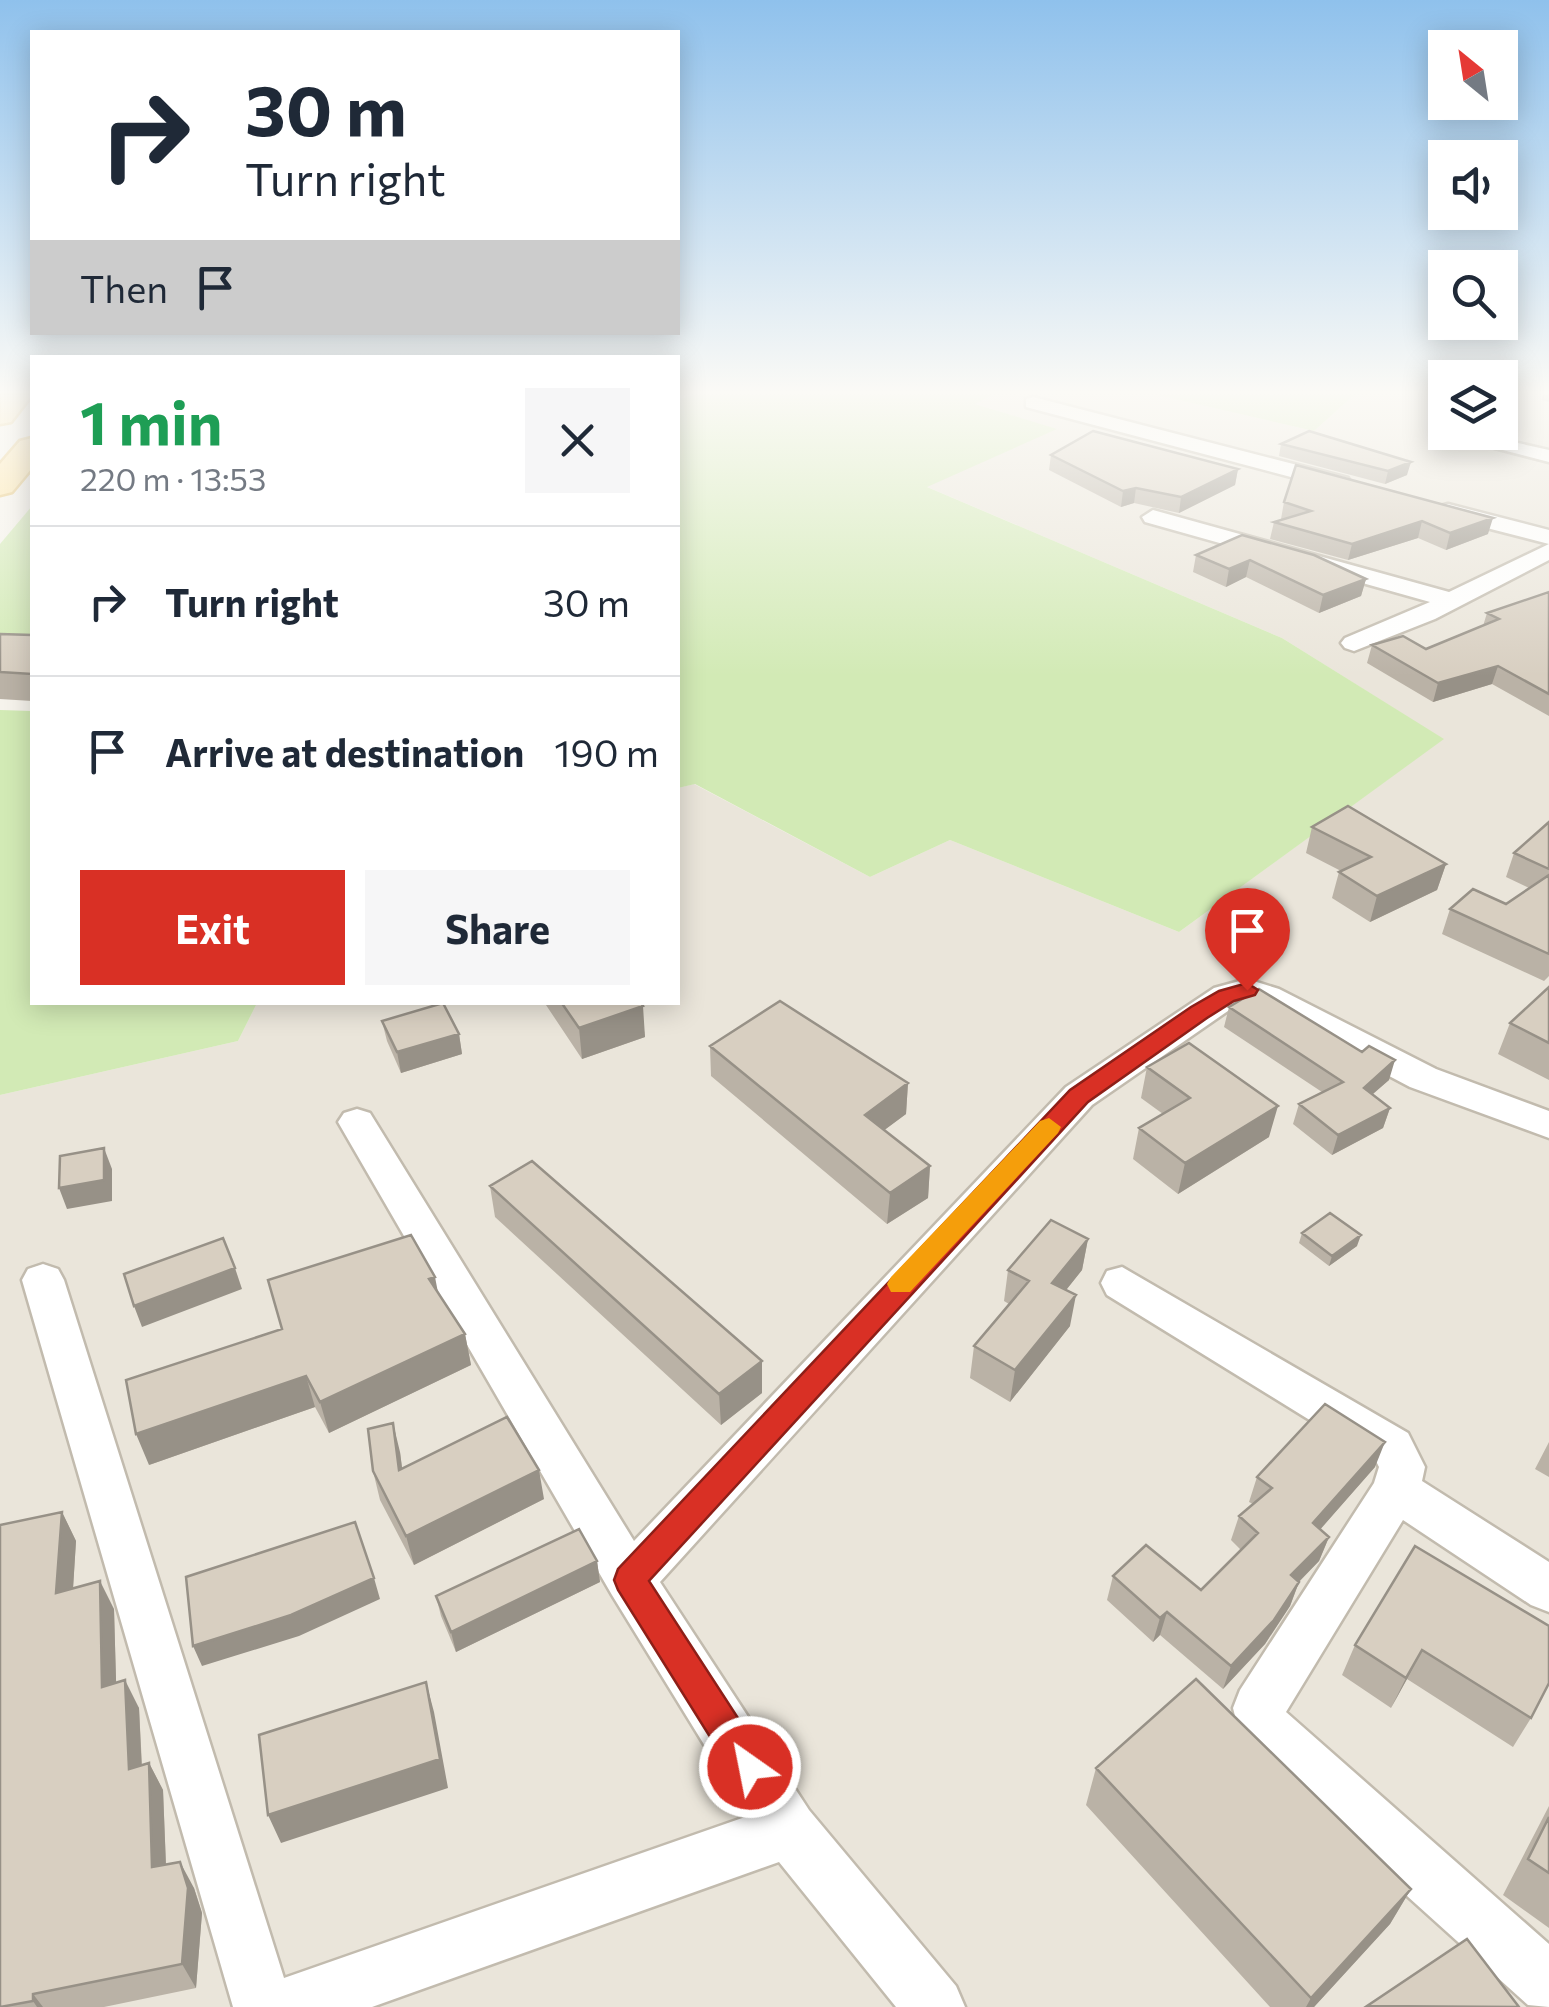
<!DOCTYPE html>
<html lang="en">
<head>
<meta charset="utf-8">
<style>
	:root { --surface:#fff; --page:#f6f6f7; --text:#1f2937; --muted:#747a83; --line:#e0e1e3; --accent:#d93025 }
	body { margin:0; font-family:Commissioner,sans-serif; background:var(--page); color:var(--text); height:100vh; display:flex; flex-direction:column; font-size:38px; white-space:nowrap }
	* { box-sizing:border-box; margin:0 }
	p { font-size:32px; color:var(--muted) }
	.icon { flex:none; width:55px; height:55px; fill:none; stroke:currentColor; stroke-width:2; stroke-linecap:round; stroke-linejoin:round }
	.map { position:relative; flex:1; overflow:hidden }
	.details { position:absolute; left:30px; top:355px; width:650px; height:650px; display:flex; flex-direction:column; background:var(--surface); border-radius:0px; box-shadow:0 5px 25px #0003 }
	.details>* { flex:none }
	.top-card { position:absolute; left:30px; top:30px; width:650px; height:305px; border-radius:0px; box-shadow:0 5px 25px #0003; background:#fff; color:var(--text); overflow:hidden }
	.needle { width:65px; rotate:330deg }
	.fabs { position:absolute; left:1428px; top:30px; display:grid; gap:20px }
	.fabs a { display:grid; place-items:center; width:90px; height:90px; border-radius:0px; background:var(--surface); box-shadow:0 5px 25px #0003; font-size:50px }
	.pin { position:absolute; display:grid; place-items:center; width:85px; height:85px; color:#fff; margin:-102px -42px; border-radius:50% 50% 50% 0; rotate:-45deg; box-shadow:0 0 10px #0007 }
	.pin .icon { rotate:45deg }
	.me { position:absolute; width:110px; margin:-55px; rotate:327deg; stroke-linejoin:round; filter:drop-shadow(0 0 8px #0008) }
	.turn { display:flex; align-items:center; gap:35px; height:210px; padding:0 50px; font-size:45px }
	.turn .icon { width:130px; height:130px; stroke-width:2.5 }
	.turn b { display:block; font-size:70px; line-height:85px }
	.then { display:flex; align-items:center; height:95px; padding:0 50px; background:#0003; gap:20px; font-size:38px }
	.round { display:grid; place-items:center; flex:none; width:105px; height:105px; border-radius:0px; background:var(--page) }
	.overview { display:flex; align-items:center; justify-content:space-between; height:170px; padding:0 50px }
	h1 { font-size:60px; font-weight:700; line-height:75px; color:#1e9e55 }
	.button { display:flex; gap:20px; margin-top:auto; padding:20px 50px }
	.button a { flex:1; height:115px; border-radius:0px; background:var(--accent); color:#fff; font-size:40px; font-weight:700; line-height:115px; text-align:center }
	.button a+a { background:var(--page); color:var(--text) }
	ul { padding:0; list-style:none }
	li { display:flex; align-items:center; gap:30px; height:150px; padding:0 50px; border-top:2px solid var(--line) }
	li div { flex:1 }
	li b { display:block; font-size:38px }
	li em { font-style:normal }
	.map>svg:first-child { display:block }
	.residential { fill:#eae5da }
	.green { fill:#d2eab5 }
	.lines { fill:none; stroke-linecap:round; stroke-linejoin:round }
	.minor-casing { stroke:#c2bbae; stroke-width:5 }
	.primary-casing { stroke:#e6c16a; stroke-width:5 }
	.minor { fill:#fff; fill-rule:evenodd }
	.primary { fill:#ffe39c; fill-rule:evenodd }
	.wall { fill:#bab2a6 }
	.shaded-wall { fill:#979187 }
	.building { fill:#d8cfc1; stroke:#979187; stroke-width:2.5 }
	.route { fill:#d93025; stroke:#8d1f18; stroke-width:2.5 }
	.slow { fill:#f59e0b }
</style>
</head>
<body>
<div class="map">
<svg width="1549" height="2007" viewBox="0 0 1549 2007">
	<rect width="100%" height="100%" fill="#f6f3ec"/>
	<!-- residential -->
	<path class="residential" d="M992 395H1157L1314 431 1354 395H1445V432H1500V395H1549V2007H0V1095L238 1041 257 1003 678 1002V788L694 784 870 877 950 840 1179 932 1443 739 1282 638 925 486 1055 429 973 403Z"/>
	<!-- green -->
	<path class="green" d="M692 395H992L975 404 1057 429 927 487 1282 638 1444 739 1179 932 950 840 870 877 695 784 678 788V400Z
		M1157 395H1354L1314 431Z
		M32 506V646L0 645V544Z
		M0 710 32 711V1002L257 1003 238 1041 0 1095Z"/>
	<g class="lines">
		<defs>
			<path id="minor" d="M1033 397 1348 478 1351 483 1340 490 1026 407V399Z
				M1469 432 1549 450V462L1456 438Z
				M1448 504 1549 530V544L1440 516V506Z
				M1153 510 1449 592 1549 544V560L1435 619 1354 651 1345 648 1341 643 1345 638 1430 602 1145 522 1142 517Z
				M1247 979 1279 989 1436 1069 1549 1111V1138L1410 1087 1255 1005 1238 1004 1092 1105 660 1582 809 1810 956 1986 965 2007H896L779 1862 372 2007H233L22 1280 28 1269 43 1264 58 1269 64 1280 284 1978 748 1816 612 1595 338 1122 344 1113 357 1109 370 1113 634 1541 1066 1087 1214 988Z
				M1122 1267 1408 1433 1425 1467 1422 1481 1549 1562V1612L1531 1605 1403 1520 1286 1712 1549 1944V2007L1528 2005 1243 1748 1233 1708 1240 1690 1374 1483 1379 1467 1376 1461 1107 1295 1101 1283 1107 1271Z"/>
			<path id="primary" d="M32 395 11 422 0 424 1 395Z
				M32 438V468L12 492 0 495V464L20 441Z"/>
		</defs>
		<!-- minor casing -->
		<use href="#minor" class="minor-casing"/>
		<!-- primary casing -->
		<use href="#primary" class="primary-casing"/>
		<!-- minor -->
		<use href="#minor" class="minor"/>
		<!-- primary -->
		<use href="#primary" class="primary"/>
	</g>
	<!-- wall -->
	<path class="wall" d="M1543 395H1549V402L1542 400Z
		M1281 444 1407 475 1385 484 1279 456Z
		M1051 455 1238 469 1235 485 1179 513 1134 503 1121 507 1049 470Z
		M1296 465 1488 534 1446 550 1418 538 1348 560 1270 539 1274 522 1283 519H1281L1284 502Z
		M1242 535 1366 579 1361 596 1319 613 1246 577 1226 587 1193 572 1196 555Z
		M1549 592V716L1492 684 1433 702 1367 663 1372 645 1426 649 1483 626 1487 613Z
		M0 634 32 635V701L0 699Z
		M1549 822V976L1544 981 1442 934 1450 909 1506 904 1529 888 1506 877 1514 853Z
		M1312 827 1446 864 1437 890 1370 922 1332 898 1339 872 1341 871 1306 853Z
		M1549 987V1080L1498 1054 1510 1023Z
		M544 1002H640L645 1037 582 1059Z
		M1229 1007 1389 1080 1372 1094 1390 1108 1383 1128 1332 1155 1293 1124 1299 1104 1322 1092 1224 1027Z
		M382 1021 459 1034 462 1054 401 1073 387 1041Z
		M710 1046 908 1083 906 1114 884 1130 930 1166 928 1198 887 1224 711 1076Z
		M1147 1067 1269 1137 1178 1194 1133 1159 1139 1128 1163 1114 1141 1098Z
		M490 1186 762 1393 721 1425 495 1217Z
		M1302 1233 1357 1246 1329 1266 1299 1243Z
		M1088 1239 1082 1270 1066 1290 1070 1326 1010 1402 970 1378 974 1346 1009 1304 1004 1301 1008 1270Z
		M438 1293 465 1334 471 1365 329 1433 315 1407 149 1465Z
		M1549 1442V1477L1535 1469Z
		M400 1452 402 1468 544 1499 414 1565 380 1500 373 1471Z
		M1375 1467 1320 1529 1329 1537 1319 1561 1299 1582 1290 1606 1265 1644 1223 1689 1160 1635 1153 1642 1107 1600 1113 1576 1201 1590 1241 1550 1231 1540 1239 1516 1253 1504 1249 1502 1257 1477Z
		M62 1512 76 1541 73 1588 114 1609 116 1683 139 1708 142 1765 149 1763 163 1790 166 1865 194 1888 202 1913 196 1988 104 2007H0Z
		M1415 1546 1531 1718 1513 1747 1407 1679 1391 1708 1342 1675 1355 1645Z
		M597 1561 600 1582 456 1652 441 1616 436 1596Z
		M1096 1768 1411 1889 1390 1924 1314 2007H1270L1086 1805Z
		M1549 1806V1928L1503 1895Z"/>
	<!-- shaded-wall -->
	<path class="shaded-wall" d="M1411 462 1407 475 1385 484 1388 471Z
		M1238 469 1235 485 1179 513 1181 497Z
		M1136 488 1134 503 1121 507 1123 491Z
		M1493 518 1488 534 1446 550 1450 533Z
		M1422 521 1418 538 1348 560 1352 544Z
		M1250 560 1246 577 1226 587 1229 569Z
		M1366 579 1361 596 1319 613 1323 595Z
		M1498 666 1492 684 1433 702 1438 683Z
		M1446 864 1437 890 1370 922 1377 896Z
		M643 1006 645 1037 582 1059 579 1028Z
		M459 1034 462 1054 401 1073 397 1052Z
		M1395 1060 1389 1080 1357 1108 1364 1088Z
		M908 1083 906 1114 863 1146 865 1115Z
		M1278 1106 1269 1137 1178 1194 1185 1163Z
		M1390 1108 1383 1128 1332 1155 1338 1135Z
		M104 1148 112 1169V1201L67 1209 59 1188Z
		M930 1166 928 1198 887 1224 890 1193Z
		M1361 1235 1357 1246 1329 1266 1332 1256Z
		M1088 1239 1082 1270 1047 1314 1052 1283Z
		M235 1268 242 1289 142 1327 134 1306Z
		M435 1277 441 1308 429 1279Z
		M1076 1295 1070 1326 1010 1402 1015 1370Z
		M465 1334 471 1365 329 1433 320 1402Z
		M762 1361V1393L721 1425 719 1394Z
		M306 1376 315 1407 149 1465 136 1434Z
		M393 1423 400 1452 406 1499 399 1470Z
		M1385 1442 1375 1467 1304 1548 1313 1523Z
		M539 1470 544 1499 414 1565 406 1536Z
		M62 1512 76 1541 71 1621 56 1593Z
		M1329 1537 1319 1561 1282 1599 1291 1575Z
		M597 1561 600 1582 456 1652 451 1632Z
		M374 1578 380 1599 299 1636 202 1666 193 1646Z
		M100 1581 114 1609 117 1714 102 1687Z
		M1299 1582 1290 1606 1265 1644 1223 1689 1231 1666Z
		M1167 1612 1160 1635 1153 1642 1160 1618Z
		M1422 1650 1407 1679 1391 1708 1406 1678Z
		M125 1680 139 1708 143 1796 129 1769Z
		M426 1682 434 1712 448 1788 281 1843 268 1815Z
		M149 1763 163 1790 167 1893 152 1867Z
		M180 1862 194 1888 202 1913 196 1988 182 1964Z
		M1411 1889 1390 1924 1314 2007H1306L1311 1998Z
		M33 1994 43 2007H37L33 2001Z"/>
	<!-- building -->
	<path class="building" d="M1093 431 1238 469 1181 497 1136 488 1123 491 1051 455Z
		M1309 431 1411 462 1388 471 1281 444Z
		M1296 465 1493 518 1450 533 1422 521 1352 544 1274 522 1311 511 1284 502Z
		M1242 535 1314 555 1366 579 1323 595 1250 560 1229 569 1196 555Z
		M1549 592V694L1498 666 1438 683 1372 645 1403 636 1426 649 1499 619 1487 613Z
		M0 634 32 635V674L0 672Z
		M1348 806 1446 864 1377 896 1339 872 1371 857 1312 827Z
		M1549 822V869L1514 853Z
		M1549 875V954L1450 909 1473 889 1506 904Z
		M1549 987V1043L1510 1023Z
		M1259 989 1362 1052 1369 1046 1395 1060 1364 1088 1390 1108 1338 1135 1299 1104 1343 1082 1229 1007Z
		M780 1001 908 1083 865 1115 930 1166 890 1193 710 1046Z
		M561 1002H640L643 1006 579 1028Z
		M443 1003 459 1034 397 1052 382 1021Z
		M1189 1043 1278 1106 1185 1163 1139 1128 1190 1098 1147 1067Z
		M104 1148V1180L59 1188 60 1156Z
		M532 1161 762 1361 719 1394 490 1186Z
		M1330 1213 1361 1235 1332 1256 1302 1233Z
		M1051 1220 1088 1239 1052 1283 1076 1295 1015 1370 974 1346 1029 1281 1008 1270Z
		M411 1235 435 1277 429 1279 465 1334 320 1402 306 1376 136 1434 126 1380 282 1329 268 1280Z
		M223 1238 235 1268 134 1306 124 1274Z
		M1325 1404 1385 1442 1313 1523 1329 1537 1291 1575 1299 1582 1274 1620 1231 1666 1167 1612 1160 1618 1113 1576 1146 1545 1201 1590 1258 1533 1239 1516 1272 1488 1257 1477Z
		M507 1417 539 1470 406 1536 373 1471 368 1429 393 1423 399 1470Z
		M62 1512 56 1593 100 1581 102 1687 125 1680 129 1769 149 1763 152 1867 180 1862 188 1888 182 1964 33 1994V2001L0 2007V1525Z
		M355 1522 374 1578 291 1615 193 1646 186 1577Z
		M579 1529 597 1561 451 1632 436 1596Z
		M1415 1546 1549 1626V1683L1531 1718 1422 1650 1406 1678 1355 1645Z
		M1196 1679 1411 1889 1311 1998 1096 1768Z
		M426 1682 440 1759 268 1815 259 1735Z
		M1549 1817V1873L1528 1859Z
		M1467 1939 1519 2007 1367 2006Z"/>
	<!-- sky -->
	<linearGradient id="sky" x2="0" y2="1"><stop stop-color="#8fc1ec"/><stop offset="0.58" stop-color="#fbfaf6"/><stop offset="1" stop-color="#fbfaf6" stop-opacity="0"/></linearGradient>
	<rect width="1549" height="676" fill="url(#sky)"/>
	<!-- route -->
	<path class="route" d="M1247 983 1258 990 1255 995 1234 1001 1207 1018 1088 1102 649 1581 762 1755 767 1767 762 1780 750 1785 737 1780 618 1590 614 1580 618 1569 1070 1090 1191 1007 1219 991Z"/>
	<!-- slow -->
	<path class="slow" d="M1049 1118 1061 1127 1058 1133 910 1292H891L887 1284 891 1277 1040 1121Z"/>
</svg>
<div class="fabs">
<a><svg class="needle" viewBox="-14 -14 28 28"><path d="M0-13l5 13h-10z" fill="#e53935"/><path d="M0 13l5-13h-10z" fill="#747a83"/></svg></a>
<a><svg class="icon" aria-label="sound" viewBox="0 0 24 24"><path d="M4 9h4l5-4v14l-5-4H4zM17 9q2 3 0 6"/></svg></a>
<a><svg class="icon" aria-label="search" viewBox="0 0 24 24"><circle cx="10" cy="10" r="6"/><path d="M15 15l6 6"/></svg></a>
<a><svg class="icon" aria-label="layers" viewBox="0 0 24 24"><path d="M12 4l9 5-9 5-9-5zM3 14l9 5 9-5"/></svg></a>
</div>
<div class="pin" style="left:1247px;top:990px;background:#d93025"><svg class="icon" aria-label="arrive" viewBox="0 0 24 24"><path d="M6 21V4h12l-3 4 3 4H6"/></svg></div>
<svg class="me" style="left:750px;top:1767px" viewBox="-20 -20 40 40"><circle r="17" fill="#d93025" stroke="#fff" stroke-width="3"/><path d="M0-11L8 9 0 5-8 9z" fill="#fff"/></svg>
<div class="top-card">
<div class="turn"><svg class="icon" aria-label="right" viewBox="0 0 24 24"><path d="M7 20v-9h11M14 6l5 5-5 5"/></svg><div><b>30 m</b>Turn right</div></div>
<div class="then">Then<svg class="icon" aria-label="arrive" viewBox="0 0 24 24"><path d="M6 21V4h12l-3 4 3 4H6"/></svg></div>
</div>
<section class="details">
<div class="overview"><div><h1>1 min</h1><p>220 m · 13:53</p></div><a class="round"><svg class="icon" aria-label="close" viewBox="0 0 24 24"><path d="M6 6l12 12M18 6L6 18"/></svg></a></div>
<ul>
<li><svg class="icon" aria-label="right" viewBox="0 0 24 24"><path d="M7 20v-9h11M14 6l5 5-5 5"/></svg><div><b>Turn right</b></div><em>30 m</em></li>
<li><svg class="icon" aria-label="arrive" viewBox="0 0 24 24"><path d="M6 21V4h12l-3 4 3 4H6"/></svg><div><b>Arrive at destination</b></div><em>190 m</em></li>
</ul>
<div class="button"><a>Exit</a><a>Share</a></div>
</section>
</div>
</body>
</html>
